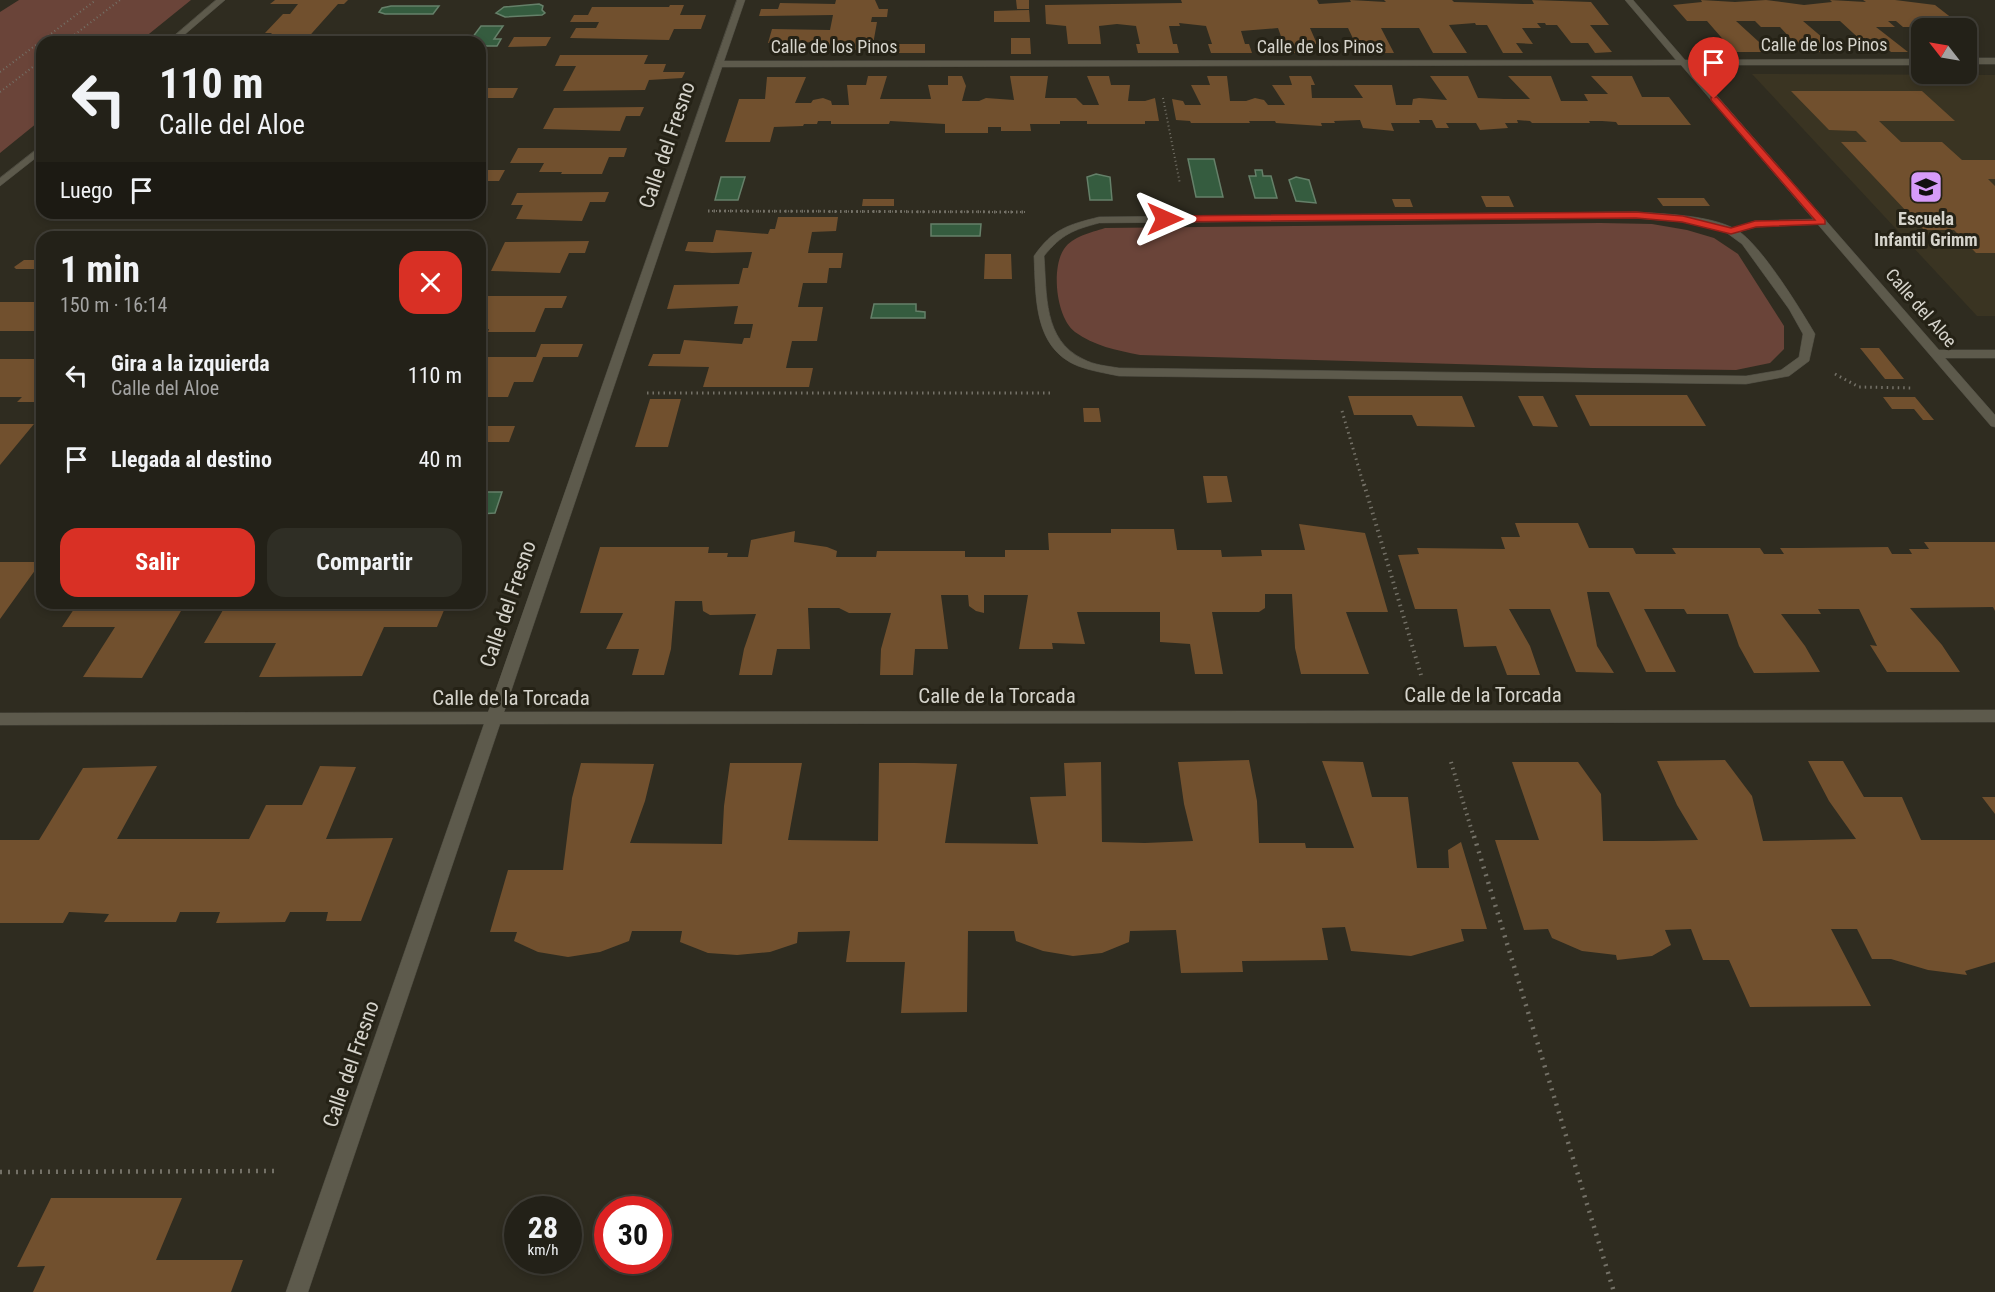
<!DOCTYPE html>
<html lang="es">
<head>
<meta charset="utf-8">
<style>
	:root { --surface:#232118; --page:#2f2e25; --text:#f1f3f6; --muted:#a3a3a2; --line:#403e37; --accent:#d93025 }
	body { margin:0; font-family:"Roboto Condensed",sans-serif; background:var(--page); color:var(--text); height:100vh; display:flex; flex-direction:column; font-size:22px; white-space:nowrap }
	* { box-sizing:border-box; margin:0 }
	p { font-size:20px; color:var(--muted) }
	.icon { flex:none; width:33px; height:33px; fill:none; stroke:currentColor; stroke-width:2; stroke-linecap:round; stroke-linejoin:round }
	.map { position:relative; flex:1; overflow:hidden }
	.drawer { position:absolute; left:36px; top:231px; width:450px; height:378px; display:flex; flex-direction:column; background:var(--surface); border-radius:18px; box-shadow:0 3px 9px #0003,0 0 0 2px var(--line) }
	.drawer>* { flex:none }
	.banner { position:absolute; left:36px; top:36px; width:450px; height:183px; border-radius:18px; box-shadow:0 3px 9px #0003,0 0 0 2px var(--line); background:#232118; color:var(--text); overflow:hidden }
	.needle { width:39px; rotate:301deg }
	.tools { position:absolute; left:1911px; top:18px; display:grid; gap:12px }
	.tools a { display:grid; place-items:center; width:66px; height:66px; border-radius:12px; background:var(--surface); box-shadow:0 3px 9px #0003,0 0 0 2px var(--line); font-size:30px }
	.speed { position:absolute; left:504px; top:1196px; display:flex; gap:12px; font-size:30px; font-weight:700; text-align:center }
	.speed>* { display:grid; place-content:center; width:78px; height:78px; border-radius:50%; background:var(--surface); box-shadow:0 3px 9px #0003,0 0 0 2px var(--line); line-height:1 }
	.speed small { font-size:15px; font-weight:400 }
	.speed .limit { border:9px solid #d22; background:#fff; color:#111 }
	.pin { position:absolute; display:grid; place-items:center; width:51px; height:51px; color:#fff; margin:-62px -26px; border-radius:50% 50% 50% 0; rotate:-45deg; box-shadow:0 0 6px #0007 }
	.pin .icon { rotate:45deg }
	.me { position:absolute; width:66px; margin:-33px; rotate:90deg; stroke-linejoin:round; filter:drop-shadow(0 0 4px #0008) }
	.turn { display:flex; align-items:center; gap:21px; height:126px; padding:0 24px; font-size:27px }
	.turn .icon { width:78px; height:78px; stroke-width:2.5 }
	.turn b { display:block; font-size:42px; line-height:51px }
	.then { display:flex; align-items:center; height:57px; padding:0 24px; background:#0003; gap:12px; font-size:22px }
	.round { display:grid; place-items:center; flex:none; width:63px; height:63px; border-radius:18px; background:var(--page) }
	.overview { display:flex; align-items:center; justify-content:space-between; height:102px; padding:0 24px }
	h1 { font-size:36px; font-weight:700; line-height:45px }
	.action { display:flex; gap:12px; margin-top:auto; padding:12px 24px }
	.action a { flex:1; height:69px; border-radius:18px; background:var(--accent); color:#fff; font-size:24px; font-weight:700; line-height:69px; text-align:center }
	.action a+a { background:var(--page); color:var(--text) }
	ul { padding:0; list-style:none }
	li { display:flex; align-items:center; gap:18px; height:84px; padding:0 24px }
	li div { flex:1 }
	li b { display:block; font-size:22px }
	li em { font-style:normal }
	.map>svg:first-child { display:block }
	.built { fill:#3a3422 }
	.green { fill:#6a4439 }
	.water { fill:#355c3f; stroke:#658069; stroke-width:1.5 }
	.building { fill:#71502e }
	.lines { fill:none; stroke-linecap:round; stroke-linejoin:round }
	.lane-casing { stroke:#4c4a40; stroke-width:1 }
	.street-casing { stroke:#4c4a40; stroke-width:1 }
	.secondary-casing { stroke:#4c4a40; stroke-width:1 }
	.path-far3 { stroke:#747167; stroke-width:2; stroke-dasharray:1 3; stroke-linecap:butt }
	.path-far2 { stroke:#747167; stroke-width:3; stroke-dasharray:1.5 4; stroke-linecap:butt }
	.path-far1 { stroke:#747167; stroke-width:4; stroke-dasharray:1.5 4.5; stroke-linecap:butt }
	.path { stroke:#747167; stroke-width:4.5; stroke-dasharray:2 6; stroke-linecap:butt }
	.lane { fill:#5d5a4c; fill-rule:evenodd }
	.street { fill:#5d5a4c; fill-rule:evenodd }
	.secondary { fill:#5d5a4c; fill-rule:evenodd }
	.route { fill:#d93025; stroke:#8d1f18; stroke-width:1.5 }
	.labels { text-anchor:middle; stroke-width:6; stroke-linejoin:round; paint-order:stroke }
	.far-street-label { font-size:18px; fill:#d6d4cc; stroke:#252216 }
	.far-poi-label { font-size:18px; font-weight:bold; fill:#d6d4cc; stroke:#252216 }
	.street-label { font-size:21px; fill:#d6d4cc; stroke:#252216 }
</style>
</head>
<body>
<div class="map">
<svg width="1995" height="1292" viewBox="0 0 1995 1292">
	<rect width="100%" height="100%" fill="#2f2c20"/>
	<!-- built -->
	<path class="built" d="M1752 74 1995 75V316H1977Z"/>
	<!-- green -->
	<path class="green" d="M19 0H191L139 42H42V119L0 153V12Z
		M1600 223 1652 224 1687 230 1714 238 1738 254 1784 326V349L1770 363 1736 370 1592 368 1140 355C1116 350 1094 346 1075 332 1056 318 1051 268 1064 249 1073 236 1090 233 1105 228Z"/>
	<!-- water -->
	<path class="water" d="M539 4 543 6 542 10 545 13 542 15 505 17 496 13 504 7Z
		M391 6H439L433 14H385L379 12 382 8Z
		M481 26H503L494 39H501L497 46H480V42H469Z
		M1188 159H1214L1223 197H1196Z
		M1255 170H1262L1263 176H1271L1277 198H1255L1249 176H1256Z
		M1096 174 1110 177 1112 200H1090L1087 177Z
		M721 177H745L738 200H715Z
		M1296 177 1309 180 1316 203 1296 201 1289 180Z
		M931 224H981L980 236H931Z
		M874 304H916V311L925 312V318H871Z
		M480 492H502L495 513 480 514Z"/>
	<!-- building -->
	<path class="building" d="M275 0H348L344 4H338L304 42H263L272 33H265L283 14H290L298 4H270Z
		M836 0H875L879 9H888L887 17H872L871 22H877L872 50H826L828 42 768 43 772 29 830 30 833 15 759 16 761 9H778L780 3 835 4Z
		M1016 0H1029V9H1017Z
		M1181 0H1317L1319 4 1351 2 1350 0 1386 2 1384 0H1452L1454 2 1523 4H1534L1532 0 1591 2 1609 25H1590L1612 52 1595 53 1588 43H1571L1557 25H1546L1545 23H1537L1541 28H1522L1533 44 1516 43 1523 53H1503L1487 25H1476L1475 23 1449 25 1467 53H1433L1419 28H1381L1394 53H1360L1348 28H1310L1317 44H1301L1304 53H1287L1278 28 1241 31 1245 44H1249L1252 53H1211L1208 44H1212L1206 26 1179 23 1180 26H1169L1173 44H1177L1179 53H1138L1136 44H1140L1136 26 1117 24 1099 26 1101 44H1068L1066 26 1046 24 1045 5 1182 3Z
		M1701 0 1735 2 1766 0 1804 5 1832 2 1830 0 1866 2 1863 0H1895L1935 5 1953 19H1960L1969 26 1922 28V34L1914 27H1903L1896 21H1888L1895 27H1876L1908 52H1891L1882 44H1865L1840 21H1803L1830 44 1813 45 1821 52H1803L1780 27H1761L1755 21H1736L1770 52H1734L1707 21H1687L1673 5 1702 2Z
		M670 5H684L680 15H706L701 29H674L669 40 570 38 576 28H596L599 22H570L574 15H588L592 7H669Z
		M1029 10 1030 22H994V11Z
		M514 37H551L546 46 508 47Z
		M1011 38H1030L1031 54H1011Z
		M899 44H925V53H898Z
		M560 55H648L644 64H666L663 72H685L682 78 649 80 645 90 563 91 576 66H555Z
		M868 76H887L880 99H931L928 85H948V76H962L966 86 962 101H979L986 98 1014 100 1010 76H1048L1045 98H1076L1083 105H1099L1087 76H1109L1111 85H1130L1128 101H1145L1155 98 1159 121H1145V124H1087V121H1060V124H1030L1031 131H1001V127H988V133H945V124L890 121 889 124H831V121H818L817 124H804L803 126 774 127 770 142H725L739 99H765L767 77H806L795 103H811L813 100 823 98 831 101 832 105H849L847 85H866Z
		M1207 76H1227L1230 101H1246L1255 98 1264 100 1268 105H1285L1272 85H1292L1289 76H1311L1315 85H1311L1312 98H1363L1354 85H1392L1396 105H1412L1413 99 1419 98 1447 100 1430 76H1468L1478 98 1504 99H1530L1508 76H1551L1561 101H1588L1584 94H1608L1591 76H1632L1642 97H1669L1691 125H1618L1616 122 1602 121H1589L1590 123H1532L1530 121 1517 120 1518 123H1505L1508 128 1480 130 1476 123H1446L1449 128H1436L1432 120H1419L1420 123H1391L1394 131 1363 128 1360 120 1334 121 1335 123H1321L1322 126 1276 123 1275 121H1249L1250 123H1191L1190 121 1176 120 1172 99 1183 101 1185 105H1201L1191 85H1210Z
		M480 88H518L513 98H480Z
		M1791 91H1922L1955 121H1879L1901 142H1942L1962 160H1995V179H1988L1995 186V253H1976L1954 230H1924L1841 142H1867L1856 131 1829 130Z
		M644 107 640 116H626L620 131 543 129 554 108Z
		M518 148H627L624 157H609L602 174H561L562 172H539L544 163H510Z
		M480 170H505L499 181H480Z
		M609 192 605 202H590L582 221 516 219 523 205H511L517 193Z
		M1481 196H1509L1514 207H1486Z
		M1657 198H1704L1710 206H1663Z
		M863 199H894V206H862Z
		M1392 199H1410L1413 207H1395Z
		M89 213H187L181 220 82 221Z
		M778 217H838L836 231 812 232 808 253H843L841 268H829L827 283H803L798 307H823L817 341H792L786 368H813L809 387H703L709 367 648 366 653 354H680L684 340 742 344 744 338H750L753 324H734L738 306 667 309 674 285 739 284 743 268H748L752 252 712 253 685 251 688 242H713L716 230 768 234 770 229H775Z
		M589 241 585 253H569L560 273 491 271 505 242Z
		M985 254H1011L1012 279H984Z
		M42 255V269H16L14 267 24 260H37Z
		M480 296H567L562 308H545L535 332H488L489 329H480Z
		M39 298H42V331H0V302H35Z
		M541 344H583L578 357H543L533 382H514L508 397H480V357H536Z
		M1860 348H1879L1904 379H1885Z
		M0 359H42V402H17L22 397H0Z
		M1575 395H1687L1706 426H1590Z
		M1348 396H1462L1475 427 1417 426 1412 415H1354Z
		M1518 396H1543L1558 427 1533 426Z
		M1883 397H1915L1934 420H1923L1914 409H1892Z
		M650 399H681L668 447H635Z
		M1083 408H1099L1101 422H1084Z
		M0 424H34L0 465Z
		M480 426H515L509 442H488L480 463Z
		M1203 476H1227L1232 502 1207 503Z
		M1515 523H1578L1589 548H1633L1636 554H1676L1672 548H1760L1764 554H1784L1780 548H1800L1888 547 1892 554H1912L1909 549H1929L1924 542H1995V611L1993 607 1910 608 1942 645 1960 672H1887L1870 645 1877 646 1859 609H1818L1821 614H1781L1805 646 1820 672 1763 673H1754L1739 646 1728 614H1687L1684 609H1644L1676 672H1646L1609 592H1587L1597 646 1614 673 1576 672 1550 609H1509L1530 646 1540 675H1507L1496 646 1464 647 1457 609H1415L1398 555 1419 554 1417 548 1505 549 1501 537H1520Z
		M1299 524 1365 533 1388 612H1346L1369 674H1301L1295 648 1292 594H1265V608L1259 612H1212L1223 674H1195L1190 644 1160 642V612H1077L1085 644 1052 643 1053 649H1019L1028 595H984V613L976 611 969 606 968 595H941L948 649H915L913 675H880L881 649 891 613H849L839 608H808L810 649H777L772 675H739L744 649 756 614 710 615 703 611 702 601H675L671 649 664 675H632L639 649H606L623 613H580L600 547H709L708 553H728L727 557H748L751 540 795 531 794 542 827 547 837 551 836 557H876L877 551H965V557H1005V550H1049L1048 533H1111V529H1174L1177 550H1221L1222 557 1262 556 1261 550H1305Z
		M0 562H41L0 619Z
		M78 603H160L155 611H181L142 678 83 677 115 627H62Z
		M227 603 365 605 447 603 437 627H384L362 676 271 677H259L276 643H204Z
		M1249 760 1257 801 1259 843H1305L1306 848H1354L1322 761 1363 762 1372 797H1408L1417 868H1449L1448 850 1461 842 1487 929H1461L1464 941 1411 956 1351 951 1345 927 1322 928 1328 960 1242 961 1243 972 1181 973 1176 930 1130 931 1129 942 1102 953 1073 956 1043 951 1016 941 1014 931H968L967 1012 901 1013 905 962H846L850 931 798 932 797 943 770 952 737 955 708 953 680 942 682 931H632L629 941 600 952 568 957 538 952 514 941 517 932H490L508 870H563L572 798 581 763 654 764 645 801 630 843 722 844 724 806 730 763H802L788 840 878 841 879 763H915L957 764 945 843 1038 844 1030 797 1066 796 1064 763 1101 762 1102 842 1145 843 1193 841 1184 804 1178 762Z
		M1725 760 1752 796 1763 841 1856 839 1829 801 1808 761H1843L1864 797H1902L1921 840H1995V962L1965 971 1967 975 1928 970 1891 959H1872L1857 929H1831L1871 1006 1750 1007 1729 960H1703L1691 929 1665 930 1671 945 1652 956 1617 960 1616 955 1582 951 1552 938 1548 929 1524 930 1495 840H1539L1512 762H1578L1601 794 1603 841H1653L1698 840 1677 805 1657 761Z
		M157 766 117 839H249L266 805H302L320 766 356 767 326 839 393 838 361 921H326L328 912H290L285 922 216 923 220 912H180L176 922H104L109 914 69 912 63 923H0V840H39L83 768Z
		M1982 797H1995V814Z
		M51 1198H182L156 1260H243L231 1292H33L45 1266 17 1267Z"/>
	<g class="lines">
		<defs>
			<path id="lane" d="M1822 219 1826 220V224L1756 227 1731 234 1726 231 1755 221Z"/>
			<path id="street" d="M737 0H745L724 61 1676 60 1625 0H1633L1685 60 1922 59V65H1690L1939 350H1995V358H1945L1995 415V427L1991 426 1681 65 722 67 504 712 1995 710V722L500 724 308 1292H286L484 724 0 725V713L488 712Z
				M1966 58H1995V64H1966Z
				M1636 212C1665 214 1711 215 1737 230 1761 245 1799 307 1815 334L1809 361 1789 376 1746 384 1119 376C1105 373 1091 371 1078 366 1033 348 1036 296 1034 256 1053 229 1067 225 1099 217ZM1636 218 1683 222 1710 228 1727 233 1742 244 1789 309 1803 334 1799 357 1781 370 1746 376 1119 368C1107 366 1094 365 1083 359 1043 340 1047 294 1044 256 1062 234 1073 230 1099 223Z"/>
			<path id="secondary" d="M216 0H225L176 42H167Z
				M42 145V153L0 186V178Z"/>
		</defs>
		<!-- lane casing -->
		<use href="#lane" class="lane-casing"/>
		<!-- street casing -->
		<use href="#street" class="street-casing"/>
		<!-- secondary casing -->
		<use href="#secondary" class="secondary-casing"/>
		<!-- path-far3 -->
		<path class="path-far3" d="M65 42 120 0
			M0 72 96 0
			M0 92 42 60
			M1163 98 1180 184
			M708 211 1027 212"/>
		<!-- path-far2 -->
		<path class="path-far2" d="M708 211 1027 212
			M1835 374 1859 387 1912 388
			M647 393H1054
			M1342 411 1364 486"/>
		<!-- path-far1 -->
		<path class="path-far1" d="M1364 484 1421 675
			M1451 762 1474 838"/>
		<!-- path -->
		<path class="path" d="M1474 836 1614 1292
			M0 1172 276 1171"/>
		<!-- lane -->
		<use href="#lane" class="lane"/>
		<!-- street -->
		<use href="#street" class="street"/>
		<!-- secondary -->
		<use href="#secondary" class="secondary"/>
	</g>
	<!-- route -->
	<path class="route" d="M1711 97H1717L1825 220V224L1756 227 1731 234 1682 222 1636 218 1165 222 1160 219 1165 216 1636 212 1683 216 1731 228 1755 221 1815 220 1711 100Z"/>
	<!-- icons -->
	<defs>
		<symbol id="school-square" viewBox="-11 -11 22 22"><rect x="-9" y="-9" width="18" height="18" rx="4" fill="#d69bf9" stroke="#252216"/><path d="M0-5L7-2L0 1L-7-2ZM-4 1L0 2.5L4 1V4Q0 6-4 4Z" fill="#111"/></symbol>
	</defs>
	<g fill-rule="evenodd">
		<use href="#school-square" x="1907" y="168" width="38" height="38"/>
	</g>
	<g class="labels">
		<!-- far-street labels -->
		<g class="far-street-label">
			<text x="1824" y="51">Calle de los Pinos</text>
			<text x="834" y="53">Calle de los Pinos</text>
			<text x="1320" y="53">Calle de los Pinos</text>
			<text transform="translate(1921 308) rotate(49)" y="6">Calle del Aloe</text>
		</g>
		<!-- far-poi labels -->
		<g class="far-poi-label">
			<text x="1926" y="225">Escuela<tspan x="1926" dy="21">Infantil Grimm</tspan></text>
		</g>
		<!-- street labels -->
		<g class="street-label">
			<text transform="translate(667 145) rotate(-71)" y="7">Calle del Fresno</text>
			<text transform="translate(508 604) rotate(-71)" y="7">Calle del Fresno</text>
			<text x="1483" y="702">Calle de la Torcada</text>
			<text x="997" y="703">Calle de la Torcada</text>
			<text x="511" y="705">Calle de la Torcada</text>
			<text transform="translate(351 1064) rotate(-71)" y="7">Calle del Fresno</text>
		</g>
	</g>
</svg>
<div class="tools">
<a><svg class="needle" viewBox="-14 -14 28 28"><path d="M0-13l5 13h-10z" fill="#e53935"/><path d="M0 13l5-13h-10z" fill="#a3a3a2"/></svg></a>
</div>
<div class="speed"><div>28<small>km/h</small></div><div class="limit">30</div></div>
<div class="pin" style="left:1714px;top:99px;background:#d93025"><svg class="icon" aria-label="arrive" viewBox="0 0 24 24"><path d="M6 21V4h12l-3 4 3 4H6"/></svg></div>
<svg class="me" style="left:1165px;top:219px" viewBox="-20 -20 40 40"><path d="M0-17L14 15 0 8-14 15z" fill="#d93025" stroke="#fff" stroke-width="4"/></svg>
<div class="banner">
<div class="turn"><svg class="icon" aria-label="left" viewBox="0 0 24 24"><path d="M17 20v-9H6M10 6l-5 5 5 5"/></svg><div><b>110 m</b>Calle del Aloe</div></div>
<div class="then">Luego<svg class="icon" aria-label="arrive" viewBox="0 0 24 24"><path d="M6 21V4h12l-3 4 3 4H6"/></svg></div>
</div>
<section class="drawer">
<div class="overview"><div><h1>1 min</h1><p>150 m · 16:14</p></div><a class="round" style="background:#d93025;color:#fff"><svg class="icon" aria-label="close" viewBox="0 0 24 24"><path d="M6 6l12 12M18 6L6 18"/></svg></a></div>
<ul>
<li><svg class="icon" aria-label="left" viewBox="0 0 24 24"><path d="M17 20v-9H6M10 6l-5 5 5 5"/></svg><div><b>Gira a la izquierda</b><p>Calle del Aloe</p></div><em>110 m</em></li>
<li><svg class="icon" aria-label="arrive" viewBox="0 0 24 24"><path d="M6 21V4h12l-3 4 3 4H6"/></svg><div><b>Llegada al destino</b></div><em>40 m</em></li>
</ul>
<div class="action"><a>Salir</a><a>Compartir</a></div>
</section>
</div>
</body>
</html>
